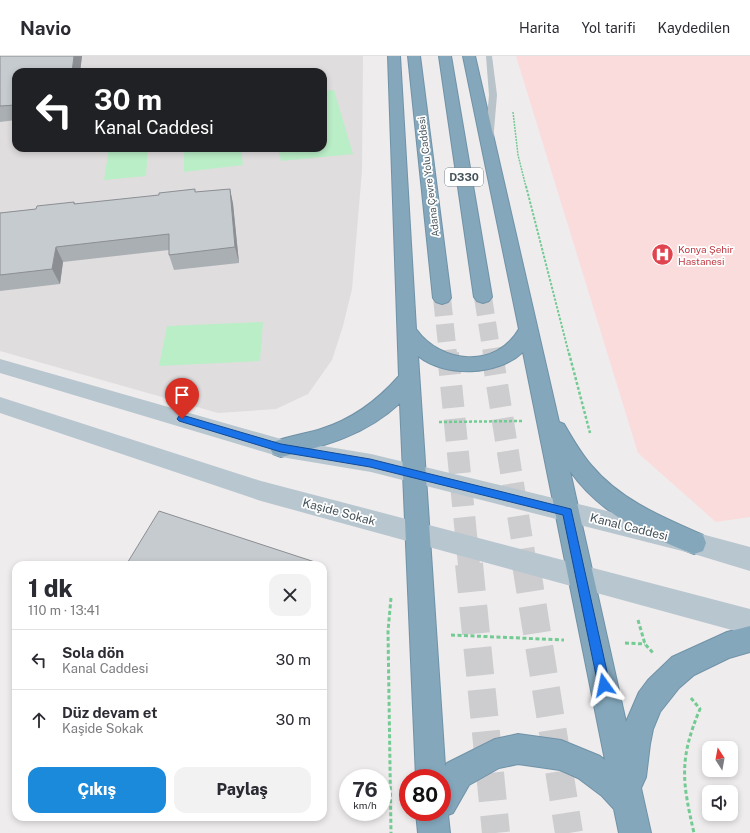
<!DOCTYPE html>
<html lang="tr">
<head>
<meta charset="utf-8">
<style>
	:root { --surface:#fff; --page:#f2f2f3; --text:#2b2b33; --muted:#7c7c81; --line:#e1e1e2; --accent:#1b8adb }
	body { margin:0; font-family:"Public Sans",sans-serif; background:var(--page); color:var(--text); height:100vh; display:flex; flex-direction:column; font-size:15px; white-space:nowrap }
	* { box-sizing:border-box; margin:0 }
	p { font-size:13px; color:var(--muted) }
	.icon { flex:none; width:22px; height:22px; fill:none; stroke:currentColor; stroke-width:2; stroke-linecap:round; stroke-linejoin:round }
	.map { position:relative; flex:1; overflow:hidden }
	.side { position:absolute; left:12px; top:505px; width:315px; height:260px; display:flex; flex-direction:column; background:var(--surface); border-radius:12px; box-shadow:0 2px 6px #0003 }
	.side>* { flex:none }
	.banner { position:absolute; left:12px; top:12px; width:315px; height:84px; border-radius:12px; box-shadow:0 2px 6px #0003; background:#202124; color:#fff; overflow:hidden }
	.needle { width:26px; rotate:349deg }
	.controls { position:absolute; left:702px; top:685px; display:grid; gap:8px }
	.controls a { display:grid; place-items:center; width:36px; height:36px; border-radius:8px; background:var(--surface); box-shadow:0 2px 6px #0003; font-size:20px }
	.speed { position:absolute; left:339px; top:713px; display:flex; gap:8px; font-size:20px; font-weight:700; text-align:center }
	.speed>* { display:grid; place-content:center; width:52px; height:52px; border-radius:50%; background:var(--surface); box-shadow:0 2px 6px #0003; line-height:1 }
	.speed small { font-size:10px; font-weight:400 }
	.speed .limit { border:6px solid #d22; background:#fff; color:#111 }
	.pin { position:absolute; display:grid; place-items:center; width:34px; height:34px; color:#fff; margin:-41px -17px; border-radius:50% 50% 50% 0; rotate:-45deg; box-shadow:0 0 4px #0007 }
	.pin .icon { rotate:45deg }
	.me { position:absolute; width:44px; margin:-22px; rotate:348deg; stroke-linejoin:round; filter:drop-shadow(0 0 3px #0008) }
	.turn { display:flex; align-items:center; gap:14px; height:84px; padding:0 16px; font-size:18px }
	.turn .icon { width:52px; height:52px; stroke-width:2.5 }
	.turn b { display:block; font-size:28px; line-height:34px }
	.round { display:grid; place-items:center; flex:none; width:42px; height:42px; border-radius:12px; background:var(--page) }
	.overview { display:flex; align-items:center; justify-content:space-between; height:68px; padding:0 16px }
	h1 { font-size:24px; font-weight:800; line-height:30px }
	.button { display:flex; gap:8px; margin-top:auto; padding:8px 16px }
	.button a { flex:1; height:46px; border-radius:12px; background:var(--accent); color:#fff; font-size:16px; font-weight:800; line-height:46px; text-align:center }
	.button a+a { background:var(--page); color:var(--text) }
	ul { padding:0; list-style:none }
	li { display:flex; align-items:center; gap:12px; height:60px; padding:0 16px; border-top:1px solid var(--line) }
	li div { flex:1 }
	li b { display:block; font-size:15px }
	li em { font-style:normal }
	header { display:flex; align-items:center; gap:24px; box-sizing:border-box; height:56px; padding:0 20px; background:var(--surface); border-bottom:1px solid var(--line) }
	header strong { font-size:19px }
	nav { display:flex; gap:22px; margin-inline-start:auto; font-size:14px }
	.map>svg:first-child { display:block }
	.education { fill:#e0dddf; fill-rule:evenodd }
	.medical { fill:#fadcdd }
	.green { fill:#baeec7 }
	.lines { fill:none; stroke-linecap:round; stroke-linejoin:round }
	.highway-tunnel-far2 { stroke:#cdcdd0; stroke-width:18; stroke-dasharray:18 8; stroke-linecap:butt }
	.highway-tunnel-far1 { stroke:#cdcdd0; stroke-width:22; stroke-dasharray:22 11; stroke-linecap:butt }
	.highway-tunnel { stroke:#cdcdd0; stroke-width:28; stroke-dasharray:28 14; stroke-linecap:butt }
	.highway-casing { stroke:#7092a7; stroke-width:2 }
	.path-far3 { stroke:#73cb93; stroke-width:1.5; stroke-dasharray:2 1; stroke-linecap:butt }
	.path-far2 { stroke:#73cb93; stroke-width:2; stroke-dasharray:2.5 1.5; stroke-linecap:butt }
	.path-far1 { stroke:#73cb93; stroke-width:2.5; stroke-dasharray:3 2; stroke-linecap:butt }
	.path { stroke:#73cb93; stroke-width:3; stroke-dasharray:4 2.5; stroke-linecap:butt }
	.lane { fill:#b8c3ca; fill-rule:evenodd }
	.secondary { fill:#b8c6cf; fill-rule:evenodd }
	.highway { fill:#84a7bc; fill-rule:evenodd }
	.wall { fill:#aaafb3 }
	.shaded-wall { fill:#8b8e92 }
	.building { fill:#c6cbd0; stroke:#8b8e92 }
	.route { fill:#1a73e8; stroke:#114b97 }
	.labels { text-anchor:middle; stroke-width:3.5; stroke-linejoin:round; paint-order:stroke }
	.far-street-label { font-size:10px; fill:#45535a; stroke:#fff }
	.far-health-label { font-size:10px; fill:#be3a42; stroke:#fff; text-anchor:start }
	.shield { fill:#fff; stroke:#7d878c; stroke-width:1 }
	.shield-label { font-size:11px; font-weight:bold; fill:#45535a }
	.street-label { font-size:12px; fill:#45535a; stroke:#fff }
</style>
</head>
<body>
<header>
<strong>Navio</strong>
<nav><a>Harita</a><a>Yol tarifi</a><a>Kaydedilen</a></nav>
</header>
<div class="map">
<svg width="750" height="777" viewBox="0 0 750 777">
	<rect width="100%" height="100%" fill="#efeced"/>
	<!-- education -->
	<path class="education" d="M0 0H363L362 115 352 233 343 270 332 304 308 338 276 353 218 357 0 295ZM16 16H323V92H16Z"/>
	<!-- medical -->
	<path class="medical" d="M516 0H750V461L716 466 638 397Z"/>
	<!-- green -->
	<path class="green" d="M334 34 353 98 281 105 278 92H323V35Z
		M109 92H148L146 120 104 124Z
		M184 92H241L243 109 184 116Z
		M263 266 260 305 159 310 167 270Z"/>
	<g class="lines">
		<!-- highway-tunnel-far2 -->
		<path class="highway-tunnel-far2" d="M483 241 492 298
			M442 242 448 298"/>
		<!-- highway-tunnel-far1 -->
		<path class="highway-tunnel-far1" d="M448 297 469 509
			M492 297 526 509"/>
		<!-- highway-tunnel -->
		<path class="highway-tunnel" d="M469 508 496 777
			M526 508 569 777"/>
		<defs>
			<path id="highway" d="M388 0H400L416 273C441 308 496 313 519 273L463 0H475L559 366 564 368C572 382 580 396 591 409 620 444 662 461 703 479L706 487 703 495 694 498C648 481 599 457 570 415L626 666 639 636 648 624 672 601 727 576 750 570V596L729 602 694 619 679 632 660 656 653 673 650 688 646 721 641 732 651 777H619L614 753 602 740 578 722 560 714 518 708 499 712 469 729 453 757 448 759 450 777H418L416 756H442V722H416L400 347C366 379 325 390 281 401L273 398 270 392 273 386C289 380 305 378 321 373 353 363 377 345 399 320ZM523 296 605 704 600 700 561 684 518 678 495 683 447 707 445 710 418 300C445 322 498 320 523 296Z
				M408 0H420L451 242 448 246 442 248 436 246 433 242Z
				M439 0H451L492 241 489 245 483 247 477 245 474 241Z"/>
		</defs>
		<!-- highway casing -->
		<use href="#highway" class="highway-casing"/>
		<!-- path-far3 -->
		<path class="path-far3" d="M513 56 518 99 526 131"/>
		<!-- path-far2 -->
		<path class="path-far2" d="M526 130 569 298"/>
		<!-- path-far1 -->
		<path class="path-far1" d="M569 297 590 377
			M439 366 522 365"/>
		<!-- path -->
		<path class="path" d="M391 542 388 575 391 777
			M638 564 645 588 653 597
			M451 579 564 584
			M625 587 645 588
			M691 642 700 653C679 703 682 725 694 777"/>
		<!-- lane -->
		<path class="lane" d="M486 0H492L497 39 493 86 489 88 485 86 489 39Z"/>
		<!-- secondary -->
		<path class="secondary" d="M0 303 281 383 371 398 694 476 750 491V515L694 498 371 416 281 401 0 317Z
			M0 341 261 425 750 553V579L261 445 0 357Z"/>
		<!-- highway -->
		<use href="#highway" class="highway"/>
	</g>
	<!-- wall -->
	<path class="wall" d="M0 0H82L80 16H16V64L0 66Z
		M230 133 233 148 239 207 174 214 169 199V194L63 206 60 228 0 235V157L36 153 74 146 75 148Z"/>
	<!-- shaded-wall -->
	<path class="shaded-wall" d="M74 0H82L80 16H72Z
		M230 133 233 148 239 207 235 191Z
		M56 191 63 206 60 228 52 213Z"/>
	<!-- building -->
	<path class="building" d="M0 0H74L72 16H16V49L0 50Z
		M195 133V136L230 133 235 191 169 199V178L56 191 52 213 0 219V157L36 153 37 150 74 146V148L159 139V137Z
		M159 455 321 508V509H126Z"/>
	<!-- route -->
	<path class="route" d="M182 359 281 388 370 403 571 453 610 629 608 633 604 635 600 633 598 629 563 459 370 411 281 396 179 365 177 363 179 360Z"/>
	<!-- icons -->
	<defs>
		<symbol id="hospital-disc" viewBox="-11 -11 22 22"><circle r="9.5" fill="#e0444e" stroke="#fff"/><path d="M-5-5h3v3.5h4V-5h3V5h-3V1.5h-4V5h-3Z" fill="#fff"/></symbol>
	</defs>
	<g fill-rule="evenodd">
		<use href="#hospital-disc" x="650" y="186" width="25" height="25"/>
	</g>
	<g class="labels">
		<!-- far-street labels -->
		<g class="far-street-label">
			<text transform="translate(428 121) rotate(-97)" y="4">Adana Çevre Yolu Caddesi</text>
		</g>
		<!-- far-health labels -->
		<g class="far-health-label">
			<text x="678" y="197">Konya Şehir<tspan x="678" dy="12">Hastanesi</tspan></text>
		</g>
		<!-- shield labels -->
		<rect class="shield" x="445" y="112" width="38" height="18" rx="3"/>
		<g class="shield-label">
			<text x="464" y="125">D330</text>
		</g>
		<!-- street labels -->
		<g class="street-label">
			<text transform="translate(339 456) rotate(15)" y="4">Kaşide Sokak</text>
			<text transform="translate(629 471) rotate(14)" y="4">Kanal Caddesi</text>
		</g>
	</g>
</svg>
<div class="controls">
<a><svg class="needle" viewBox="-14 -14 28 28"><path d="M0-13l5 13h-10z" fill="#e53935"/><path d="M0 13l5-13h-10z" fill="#7c7c81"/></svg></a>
<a><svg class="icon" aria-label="sound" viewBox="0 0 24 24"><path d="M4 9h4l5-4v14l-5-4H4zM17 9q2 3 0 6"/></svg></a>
</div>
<div class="speed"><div>76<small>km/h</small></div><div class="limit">80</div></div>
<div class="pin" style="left:182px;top:363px;background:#d93025"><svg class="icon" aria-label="arrive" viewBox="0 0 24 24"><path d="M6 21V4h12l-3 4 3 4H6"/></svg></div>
<svg class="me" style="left:604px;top:629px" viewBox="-20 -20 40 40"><path d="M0-17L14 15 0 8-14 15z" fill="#1a73e8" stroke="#fff" stroke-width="4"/></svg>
<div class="banner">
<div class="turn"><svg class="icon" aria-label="left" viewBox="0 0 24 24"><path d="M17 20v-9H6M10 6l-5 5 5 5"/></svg><div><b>30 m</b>Kanal Caddesi</div></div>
</div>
<section class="side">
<div class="overview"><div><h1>1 dk</h1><p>110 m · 13:41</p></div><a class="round"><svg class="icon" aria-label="close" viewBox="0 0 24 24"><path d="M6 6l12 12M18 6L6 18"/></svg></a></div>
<ul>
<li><svg class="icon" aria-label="left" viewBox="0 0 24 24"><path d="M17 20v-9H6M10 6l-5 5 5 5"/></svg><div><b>Sola dön</b><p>Kanal Caddesi</p></div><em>30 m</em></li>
<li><svg class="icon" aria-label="ahead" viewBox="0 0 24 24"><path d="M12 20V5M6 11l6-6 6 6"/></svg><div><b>Düz devam et</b><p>Kaşide Sokak</p></div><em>30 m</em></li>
</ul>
<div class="button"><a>Çıkış</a><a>Paylaş</a></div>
</section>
</div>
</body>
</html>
